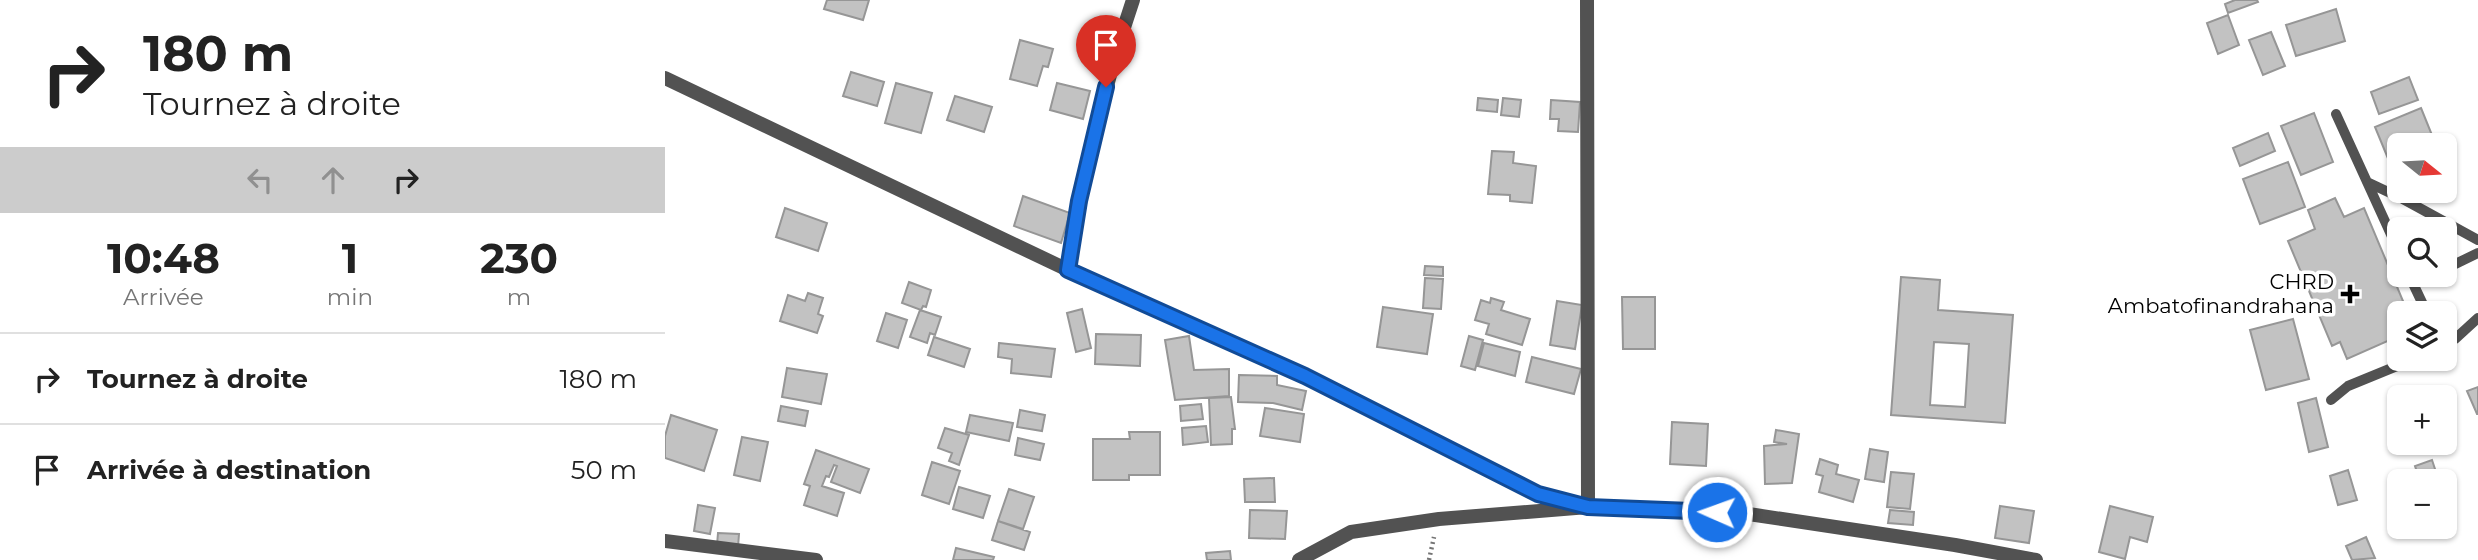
<!DOCTYPE html>
<html lang="fr">
<head>
<meta charset="utf-8">
<style>
	:root { --surface:#fff; --page:#f2f2f2; --text:#222; --muted:#767676; --line:#e0e0e0 }
	body { margin:0; font-family:Montserrat,sans-serif; background:var(--page); color:var(--text); height:100vh; display:flex; flex-direction:column; font-size:26px; white-space:nowrap }
	* { box-sizing:border-box; margin:0 }
	p { font-size:23px; color:var(--muted) }
	.icon { flex:none; width:38px; height:38px; fill:none; stroke:currentColor; stroke-width:2; stroke-linecap:round; stroke-linejoin:round }
	.map { position:relative; flex:1; overflow:hidden }
	.side { display:flex; flex-direction:column; background:var(--surface); width:665px }
	.side>* { flex:none }
	.hud { background:#fff; color:var(--text); overflow:hidden }
	.needle { width:46px; rotate:108deg }
	.controls { position:absolute; left:1722px; top:133px; display:grid; gap:14px }
	.controls a { display:grid; place-items:center; width:70px; height:70px; border-radius:10px; background:var(--surface); box-shadow:0 2px 5px #0004; font-size:35px }
	.pin { position:absolute; display:grid; place-items:center; width:60px; height:60px; color:#fff; margin:-72px -30px; border-radius:50% 50% 50% 0; rotate:-45deg; box-shadow:0 0 7px #0007 }
	.pin .icon { rotate:45deg }
	.me { position:absolute; width:77px; margin:-38px; rotate:272deg; stroke-linejoin:round; filter:drop-shadow(0 0 5px #0008) }
	.turn { display:flex; align-items:center; gap:24px; height:147px; padding:0 28px; font-size:32px }
	.turn .icon { width:91px; height:91px; stroke-width:2.5 }
	.turn b { display:block; font-size:49px; line-height:60px }
	.lanes { display:flex; align-items:center; height:66px; padding:0 28px; background:#0003; justify-content:center; gap:35px; direction:ltr }
	.lanes .off { opacity:.35 }
	.eta { display:flex; justify-content:space-evenly; align-items:center; height:119px; text-align:center }
	.eta b { font-size:42px; font-weight:700; line-height:49px }
	ul { padding:0; list-style:none }
	li { display:flex; align-items:center; gap:21px; height:91px; padding:0 28px; border-top:2px solid var(--line) }
	li div { flex:1 }
	li b { display:block; font-size:26px }
	li em { font-style:normal }
	main { display:flex; flex:1; min-height:0 }
	.map>svg:first-child { display:block }
	.building { fill:#c2c2c2; stroke:#969696; stroke-width:2; fill-rule:evenodd }
	.lines { fill:none; stroke-linecap:round; stroke-linejoin:round }
	.path { stroke:#747474; stroke-width:4.5; stroke-dasharray:2 3.5; stroke-linecap:butt }
	.lane { stroke:#525252; stroke-width:10 }
	.street { stroke:#525252; stroke-width:14 }
	.route-casing { stroke:#114b97; stroke-width:18 }
	.route { stroke:#1a73e8; stroke-width:12 }
	.poi-dot { fill:#000; stroke:#fff; stroke-width:2.5 }
	.labels { text-anchor:middle; stroke-width:7; stroke-linejoin:round; paint-order:stroke }
	.poi-label { font-size:21px; fill:#000; stroke:#fff; text-anchor:end }
</style>
</head>
<body>
<main>
<section class="side">
<div class="hud">
<div class="turn"><svg class="icon" aria-label="right" viewBox="0 0 24 24"><path d="M7 20v-9h11M14 6l5 5-5 5"/></svg><div><b>180 m</b>Tournez à droite</div></div>
<div class="lanes"><svg class="icon off" aria-label="left" viewBox="0 0 24 24"><path d="M17 20v-9H6M10 6l-5 5 5 5"/></svg><svg class="icon off" aria-label="ahead" viewBox="0 0 24 24"><path d="M12 20V5M6 11l6-6 6 6"/></svg><svg class="icon" aria-label="right" viewBox="0 0 24 24"><path d="M7 20v-9h11M14 6l5 5-5 5"/></svg></div>
</div>
<div class="eta">
<div><b>10:48</b><p>Arrivée</p></div>
<div><b>1</b><p>min</p></div>
<div><b>230</b><p>m</p></div>
</div>
<ul>
<li><svg class="icon" aria-label="right" viewBox="0 0 24 24"><path d="M7 20v-9h11M14 6l5 5-5 5"/></svg><div><b>Tournez à droite</b></div><em>180 m</em></li>
<li><svg class="icon" aria-label="arrive" viewBox="0 0 24 24"><path d="M6 21V4h12l-3 4 3 4H6"/></svg><div><b>Arrivée à destination</b></div><em>50 m</em></li>
</ul>
</section>
<div class="map">
<svg width="1813" height="560" viewBox="0 0 1813 560">
	<rect width="100%" height="100%" fill="#fff"/>
	<!-- building -->
	<path class="building" d="M162 0H204L198 20 159 9Z
		M1592 0 1593 2 1563 13 1560 4 1570 0Z
		M1671 9 1680 41 1631 56 1621 25Z
		M1563 15 1574 45 1553 54 1542 23Z
		M1606 32 1620 66 1598 75 1584 40Z
		M355 40 388 49 383 67 378 66 372 86 345 79Z
		M186 72 219 82 212 106 178 96Z
		M1744 77 1753 100 1714 114 1706 92Z
		M231 83 267 93 256 133 220 123Z
		M392 83 425 91 418 119 385 110Z
		M290 96 327 107 319 132 282 120Z
		M813 98 833 100 832 112 812 110Z
		M838 98 856 100 854 117 836 115Z
		M886 100 915 102 913 132 893 131 894 119H885Z
		M1756 108 1771 145H1734V170L1729 173 1710 127Z
		M1649 113 1668 162 1636 175 1616 126Z
		M1603 133 1610 151 1575 166 1568 148Z
		M827 151 849 152 848 163 871 166 867 203 845 201V195L823 194Z
		M1623 162 1640 207 1595 224 1578 179Z
		M358 196 405 213 396 243 349 226Z
		M1670 198 1679 217 1699 208 1743 313H1734V318L1730 319 1734 336 1682 359 1675 342 1667 346 1623 241 1650 229 1643 210Z
		M120 208 162 223 153 251 111 237Z
		M760 266 778 267V276L759 275Z
		M1236 277 1275 280 1273 310 1348 315 1340 423 1226 415ZM1269 342 1304 344 1300 407 1265 405Z
		M760 278 778 279 776 309 758 308Z
		M244 282 266 290 261 307 258 306 256 310 237 303Z
		M143 293 158 298 153 314 158 316 152 333 115 321 123 295 140 301Z
		M957 297H990V349H958Z
		M826 298 839 302 836 310 865 319 857 345 821 334 824 324 810 320 816 300 825 303Z
		M892 301 917 305 910 349 885 345Z
		M718 307 768 314 762 354 712 347Z
		M417 309 426 348 411 352 402 313Z
		M255 310 276 317 270 335 265 333 262 343 245 337Z
		M221 313 242 320 233 348 212 341Z
		M1628 319 1644 379 1601 390 1585 330Z
		M431 334 476 335 475 366 430 364Z
		M524 336 529 370 564 369V396L510 400 500 340Z
		M804 336 818 340 810 370 796 366Z
		M269 337 305 349 299 367 263 355Z
		M334 343 390 349 386 377 346 373 347 359 333 357Z
		M819 343 855 352 850 376 813 366Z
		M867 357 916 369 909 394 861 382Z
		M122 368 162 374 156 404 117 397Z
		M574 375 612 376V385L641 391 637 410 608 403 573 402Z
		M1813 387V414H1812L1802 391Z
		M566 397 570 429H567V444L546 445 544 398Z
		M1651 398 1663 447 1644 452 1633 403Z
		M536 404 538 419 516 421 515 406Z
		M116 406 143 411 140 426 113 421Z
		M600 408 639 414 635 442 595 436Z
		M355 410 380 415 377 431 352 427Z
		M6 415 52 430 39 471 0 458V436Z
		M305 415 348 423 344 441 301 432Z
		M1007 422 1043 424 1041 466 1005 464Z
		M541 426 543 442 518 445 517 428Z
		M280 428 304 435 294 465 284 461 287 453 273 448Z
		M1111 430 1134 434 1127 483 1100 484 1099 446 1122 444 1109 442Z
		M464 432H495V475H464V480H428V439H465Z
		M77 437 103 442 95 481 69 475Z
		M353 438 379 444 375 460 350 455Z
		M1205 449 1223 452 1219 482 1200 479Z
		M151 450 204 469 195 493 166 482 172 466 169 465 164 477 161 476 157 486 179 493 172 516 139 505 145 486 139 484Z
		M1155 459 1173 465 1171 474 1194 480 1188 502 1154 492 1158 476 1151 474Z
		M1767 460 1774 481H1755L1750 466Z
		M267 462 295 471 284 504 257 495Z
		M1683 470 1692 500 1673 505 1665 476Z
		M1226 472 1249 474 1245 509 1222 507Z
		M609 478 610 502H580L579 479Z
		M294 487 325 496 318 518 288 509Z
		M344 489 369 497 358 529 333 521Z
		M33 505 50 508 45 534 29 531Z
		M1335 506 1369 511 1364 543 1330 538Z
		M1445 506 1488 517 1482 542 1465 537 1460 559 1434 552Z
		M585 510 622 511 620 539 584 538Z
		M1225 510 1249 512 1248 525 1223 523Z
		M333 521 365 532 359 550 327 540Z
		M53 533 74 534 73 547 52 545Z
		M1701 537 1710 558 1687 560 1681 546Z
		M291 548 329 557 328 560H288Z
		M565 551 566 560H542L541 553Z"/>
	<g class="lines">
		<!-- path -->
		<path class="path" d="M764 560 769 537"/>
		<!-- lane -->
		<path class="lane" d="M1671 114 1734 252
			M1702 182 1738 199 1813 240
			M1780 269 1813 253
			M1744 275 1762 313
			M1747 280 1763 275
			M1780 345 1790 339 1813 318
			M1666 400 1683 386 1749 359"/>
		<!-- street -->
		<path class="street" d="M0 78 403 270 640 376 873 493 923 507 922 0
			M403 270C418 178 438 88 468 0
			M0 541 151 560
			M634 560 686 532 774 519 923 507 1077 513 1290 545 1371 560"/>
	</g>
	<g class="lines">
		<defs>
			<path id="route" d="M441 87 414 201 403 270 640 376 873 494 923 507 1052 512"/>
		</defs>
		<!-- route casing -->
		<use href="#route" class="route-casing"/>
		<!-- route -->
		<use href="#route" class="route"/>
	</g>
	<!-- markers -->
	<path class="poi-dot" d="M1681.5 283.5h7v7h7v7h-7v7h-7v-7h-7v-7h7z"/>
	<g class="labels">
		<!-- poi labels -->
		<g class="poi-label">
			<text x="1669" y="289">CHRD<tspan x="1669" dy="24">Ambatofinandrahana</tspan></text>
		</g>
	</g>
</svg>
<div class="controls">
<a><svg class="needle" viewBox="-14 -14 28 28"><path d="M0-13l5 13h-10z" fill="#e53935"/><path d="M0 13l5-13h-10z" fill="#767676"/></svg></a>
<a><svg class="icon" aria-label="search" viewBox="0 0 24 24"><circle cx="10" cy="10" r="6"/><path d="M15 15l6 6"/></svg></a>
<a><svg class="icon" aria-label="layers" viewBox="0 0 24 24"><path d="M12 4l9 5-9 5-9-5zM3 14l9 5 9-5"/></svg></a>
<a>+</a>
<a>−</a>
</div>
<div class="pin" style="left:441px;top:87px;background:#d93025"><svg class="icon" aria-label="arrive" viewBox="0 0 24 24"><path d="M6 21V4h12l-3 4 3 4H6"/></svg></div>
<svg class="me" style="left:1052px;top:512px" viewBox="-20 -20 40 40"><circle r="17" fill="#1a73e8" stroke="#fff" stroke-width="3"/><path d="M0-11L8 9 0 5-8 9z" fill="#fff"/></svg>
</div>
</main>
</body>
</html>
